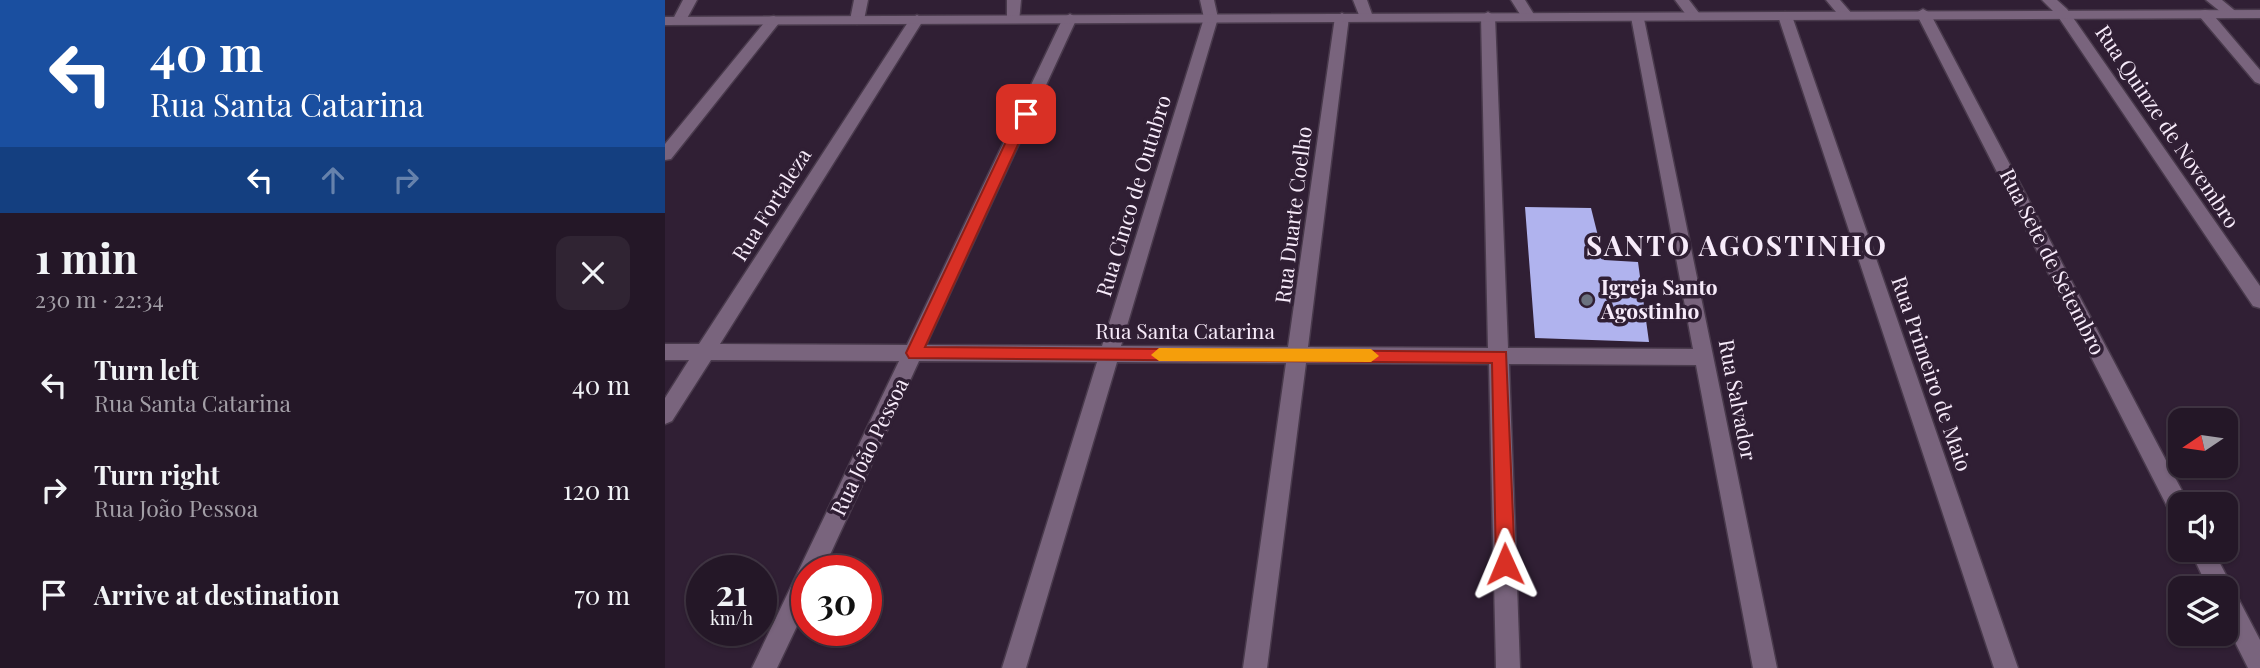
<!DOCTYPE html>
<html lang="en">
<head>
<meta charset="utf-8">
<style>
	:root { --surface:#241727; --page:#302433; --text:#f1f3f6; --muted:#a39fa7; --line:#413644 }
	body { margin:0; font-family:"Playfair Display",serif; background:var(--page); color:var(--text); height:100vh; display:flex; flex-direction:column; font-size:26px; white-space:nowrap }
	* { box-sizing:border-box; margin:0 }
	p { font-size:23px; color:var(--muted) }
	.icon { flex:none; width:38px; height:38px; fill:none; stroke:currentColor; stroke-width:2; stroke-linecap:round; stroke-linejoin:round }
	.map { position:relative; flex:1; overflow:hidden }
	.details { display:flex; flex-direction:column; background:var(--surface); width:665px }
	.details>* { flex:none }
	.guide { background:#1a4fa0; color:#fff; overflow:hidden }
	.needle { width:46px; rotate:257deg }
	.fabs { position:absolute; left:1503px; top:408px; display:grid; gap:14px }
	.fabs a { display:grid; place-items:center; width:70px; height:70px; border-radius:14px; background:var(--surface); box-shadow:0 2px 5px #0004,0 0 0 2px var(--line); font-size:35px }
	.speed { position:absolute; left:21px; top:555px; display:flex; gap:14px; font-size:35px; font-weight:700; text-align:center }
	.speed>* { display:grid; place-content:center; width:91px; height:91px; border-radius:50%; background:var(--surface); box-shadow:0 2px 5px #0004,0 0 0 2px var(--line); line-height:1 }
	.speed small { font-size:18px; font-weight:400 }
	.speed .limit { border:10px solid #d22; background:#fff; color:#111 }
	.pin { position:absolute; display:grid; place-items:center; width:60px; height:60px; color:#fff; margin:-30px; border-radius:14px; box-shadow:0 4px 10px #0006 }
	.me { position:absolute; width:77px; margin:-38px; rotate:359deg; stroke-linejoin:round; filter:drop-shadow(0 0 5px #0008) }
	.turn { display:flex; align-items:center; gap:24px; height:147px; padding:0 35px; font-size:32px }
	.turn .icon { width:91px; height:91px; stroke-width:2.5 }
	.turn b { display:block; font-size:49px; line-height:60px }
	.lanes { display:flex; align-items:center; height:66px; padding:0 35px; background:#0003; justify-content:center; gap:35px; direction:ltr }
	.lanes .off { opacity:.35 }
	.round { display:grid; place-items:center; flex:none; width:74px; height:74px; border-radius:14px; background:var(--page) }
	.overview { display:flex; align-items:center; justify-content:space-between; height:119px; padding:0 35px }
	h1 { font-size:42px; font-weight:700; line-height:52px }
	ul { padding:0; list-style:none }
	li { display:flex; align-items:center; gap:21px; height:105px; padding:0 35px }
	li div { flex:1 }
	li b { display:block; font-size:26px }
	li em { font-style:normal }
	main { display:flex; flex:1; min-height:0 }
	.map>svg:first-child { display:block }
	.building { fill:#b0b3ee }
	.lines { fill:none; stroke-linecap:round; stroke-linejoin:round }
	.minor-casing { stroke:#493a4c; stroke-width:3 }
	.tertiary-casing { stroke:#493a4c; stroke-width:3 }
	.minor { fill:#79647d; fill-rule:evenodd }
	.tertiary { fill:#79647d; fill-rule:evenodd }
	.route { fill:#d93025; stroke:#8d1f18; stroke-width:2 }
	.slow { fill:#f59e0b }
	.worship-dot { fill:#6b7280; stroke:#301f34; stroke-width:2.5 }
	.labels { text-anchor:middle; stroke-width:7; stroke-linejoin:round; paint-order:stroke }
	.street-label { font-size:21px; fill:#f7ebfa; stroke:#301f34 }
	.poi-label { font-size:21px; font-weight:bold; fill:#f7ebfa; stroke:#301f34; text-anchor:start }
	.district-label { font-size:28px; font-weight:bold; letter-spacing:2px; fill:#f7ebfa; stroke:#301f34 }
</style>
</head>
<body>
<main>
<section class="details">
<div class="guide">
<div class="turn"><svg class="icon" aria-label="left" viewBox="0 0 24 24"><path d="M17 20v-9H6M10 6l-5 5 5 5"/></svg><div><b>40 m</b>Rua Santa Catarina</div></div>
<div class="lanes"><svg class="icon" aria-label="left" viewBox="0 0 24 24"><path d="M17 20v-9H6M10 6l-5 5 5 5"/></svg><svg class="icon off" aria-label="ahead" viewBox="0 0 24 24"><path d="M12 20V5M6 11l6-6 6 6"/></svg><svg class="icon off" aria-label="right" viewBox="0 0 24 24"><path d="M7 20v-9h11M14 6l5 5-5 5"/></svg></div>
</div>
<div class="overview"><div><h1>1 min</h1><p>230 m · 22:34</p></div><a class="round"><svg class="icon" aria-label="close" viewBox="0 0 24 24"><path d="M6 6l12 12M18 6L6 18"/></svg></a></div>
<ul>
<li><svg class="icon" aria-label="left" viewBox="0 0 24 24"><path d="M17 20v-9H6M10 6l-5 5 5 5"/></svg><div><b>Turn left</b><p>Rua Santa Catarina</p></div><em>40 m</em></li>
<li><svg class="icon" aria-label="right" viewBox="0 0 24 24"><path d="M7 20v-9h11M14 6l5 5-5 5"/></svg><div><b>Turn right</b><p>Rua João Pessoa</p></div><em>120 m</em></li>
<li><svg class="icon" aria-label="arrive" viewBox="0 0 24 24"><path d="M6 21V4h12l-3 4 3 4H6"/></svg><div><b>Arrive at destination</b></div><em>70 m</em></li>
</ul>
</section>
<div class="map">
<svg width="1595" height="668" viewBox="0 0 1595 668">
	<rect width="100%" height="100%" fill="#301f34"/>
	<!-- building -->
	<path class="building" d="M860 207 926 208 939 260 973 262 984 342 870 338Z"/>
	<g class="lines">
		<defs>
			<path id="minor" d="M18 0H32L19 24H9L7 21Z
				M189 0H203L199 20 192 24 185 20Z
				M342 0H356L354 22 342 19Z
				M535 0H549L553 18 456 346 623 347 670 17 677 13 684 17 643 347 823 348 816 16 823 12 830 16 843 348 1028 349 966 17 978 14 1112 668H1088L1031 365 844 364 855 668H831L824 364 641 363 602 668H578L621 363 452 362 361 668H337L432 362 254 361 158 570H142V605L112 668H87L234 361 46 360 7 421 0 424V398L24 360H0V344H34L245 19 252 15 259 19 55 344 242 345 398 18 405 14 412 18 261 345 437 346 539 18Z
				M688 0H702L708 17 706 20H696Z
				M846 0H860L870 16 868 19H858Z
				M1010 0H1024L1037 17 1035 20H1025Z
				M1161 0H1175L1188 15 1176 18Z
				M1377 0H1392L1402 9 1595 286V308L1588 306 1392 15Z
				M1541 0H1557L1574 14 1562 17Z
				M1258 9 1265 13 1524 504H1516V521L1508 518 1251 13Z
				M1540 10 1545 11 1595 70V84L1590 82 1535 17V11Z
				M1120 12 1127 16 1353 668H1329L1113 16Z
				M109 16 116 20 114 23 6 159 0 160V144L104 17Z
				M1525 550H1548L1595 640V668H1583L1561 624V588H1543Z"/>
			<path id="tertiary" d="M1595 10V18L0 25V17Z"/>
		</defs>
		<!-- minor casing -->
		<use href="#minor" class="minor-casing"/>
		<!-- tertiary casing -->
		<use href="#tertiary" class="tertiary-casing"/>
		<!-- minor -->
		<use href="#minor" class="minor"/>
		<!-- tertiary -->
		<use href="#tertiary" class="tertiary"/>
	</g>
	<!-- route -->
	<path class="route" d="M361 110 367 114 260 347 841 352 850 564 847 570 840 573 833 570 831 564 827 363 244 358 241 353 354 114Z"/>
	<!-- slow -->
	<path class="slow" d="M494 348 706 349 714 356 706 362 494 361 486 355Z"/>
	<!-- markers -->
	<circle class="worship-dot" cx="922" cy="300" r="7"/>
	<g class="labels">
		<!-- street labels -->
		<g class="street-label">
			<text transform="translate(1502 127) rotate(56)" y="7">Rua Quinze de Novembro</text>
			<text transform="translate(469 196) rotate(-73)" y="7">Rua Cinco de Outubro</text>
			<text transform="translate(107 205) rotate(-58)" y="7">Rua Fortaleza</text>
			<text transform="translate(629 215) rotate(-83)" y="7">Rua Duarte Coelho</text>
			<text transform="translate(1387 262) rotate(63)" y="7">Rua Sete de Setembro</text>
			<text x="520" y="339">Rua Santa Catarina</text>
			<text transform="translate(1266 374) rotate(71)" y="7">Rua Primeiro de Maio</text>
			<text transform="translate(1072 400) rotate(79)" y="7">Rua Salvador</text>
			<text transform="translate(205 447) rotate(-64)" y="7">Rua João Pessoa</text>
		</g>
		<!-- poi labels -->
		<g class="poi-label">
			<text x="936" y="295">Igreja Santo<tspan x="936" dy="24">Agostinho</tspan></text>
		</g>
		<!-- district labels -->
		<g class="district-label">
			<text x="1072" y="256">SANTO AGOSTINHO</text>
		</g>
	</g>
</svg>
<div class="fabs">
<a><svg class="needle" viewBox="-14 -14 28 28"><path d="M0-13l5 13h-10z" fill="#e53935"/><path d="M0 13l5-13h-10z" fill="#a39fa7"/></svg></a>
<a><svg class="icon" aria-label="sound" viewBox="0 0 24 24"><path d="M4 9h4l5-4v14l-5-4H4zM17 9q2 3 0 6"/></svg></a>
<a><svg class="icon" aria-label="layers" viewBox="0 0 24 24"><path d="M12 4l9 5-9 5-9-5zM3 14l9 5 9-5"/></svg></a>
</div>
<div class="speed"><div>21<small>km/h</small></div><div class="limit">30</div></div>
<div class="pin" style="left:361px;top:114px;background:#d93025"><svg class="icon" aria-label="arrive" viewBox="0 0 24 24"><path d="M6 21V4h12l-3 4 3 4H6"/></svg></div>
<svg class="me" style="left:840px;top:564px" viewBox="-20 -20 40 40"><path d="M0-17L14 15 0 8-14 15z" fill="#d93025" stroke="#fff" stroke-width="4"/></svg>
</div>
</main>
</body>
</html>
